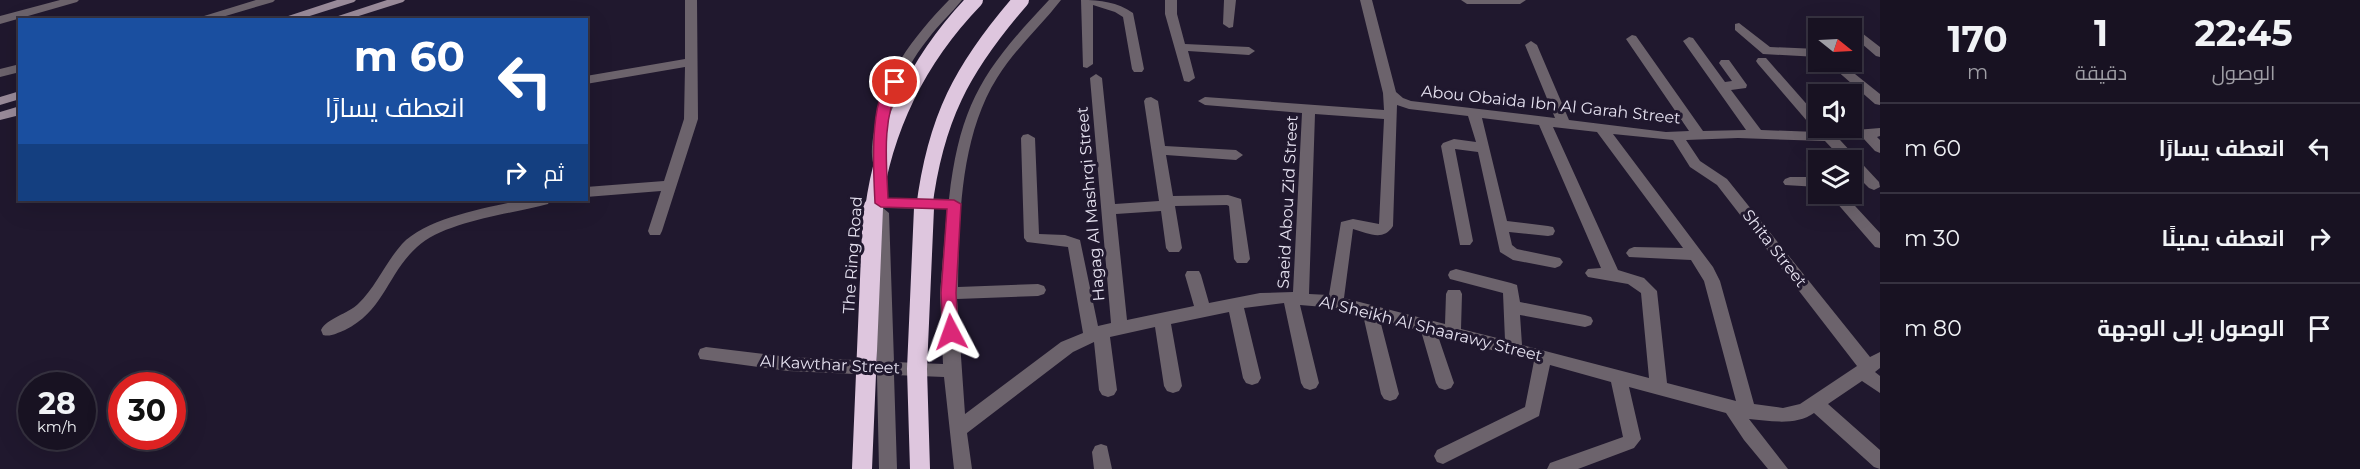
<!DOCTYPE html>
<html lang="ar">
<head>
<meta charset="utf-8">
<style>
	:root { --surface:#181222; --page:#211b2a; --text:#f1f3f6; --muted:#9f9ea5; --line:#363240 }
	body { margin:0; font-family:Montserrat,Cairo,sans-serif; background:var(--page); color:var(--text); direction:rtl; height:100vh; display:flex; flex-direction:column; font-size:22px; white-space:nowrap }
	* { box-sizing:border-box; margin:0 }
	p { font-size:20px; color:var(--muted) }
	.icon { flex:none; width:33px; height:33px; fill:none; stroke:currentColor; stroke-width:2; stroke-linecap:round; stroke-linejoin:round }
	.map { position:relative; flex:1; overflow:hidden; direction:ltr }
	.sheet { display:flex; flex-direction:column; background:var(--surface); width:480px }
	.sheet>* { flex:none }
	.top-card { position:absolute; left:18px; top:18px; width:570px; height:183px; border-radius:0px; box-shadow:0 6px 24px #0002,0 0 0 2px var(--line); direction:rtl; background:#1a4fa0; color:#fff; overflow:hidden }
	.needle { width:39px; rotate:108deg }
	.buttons { position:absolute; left:1808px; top:18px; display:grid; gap:12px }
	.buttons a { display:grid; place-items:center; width:54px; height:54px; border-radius:0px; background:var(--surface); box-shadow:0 6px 24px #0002,0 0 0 2px var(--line); font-size:30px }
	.speed { position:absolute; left:18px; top:372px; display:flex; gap:12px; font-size:30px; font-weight:700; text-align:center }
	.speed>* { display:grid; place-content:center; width:78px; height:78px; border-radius:50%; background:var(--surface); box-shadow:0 6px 24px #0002,0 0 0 2px var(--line); line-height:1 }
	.speed small { font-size:15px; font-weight:400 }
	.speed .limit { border:9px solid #d22; background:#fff; color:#111 }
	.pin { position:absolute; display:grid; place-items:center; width:51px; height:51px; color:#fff; margin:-26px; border:3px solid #fff; border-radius:50%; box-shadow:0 2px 6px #0007 }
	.me { position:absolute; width:66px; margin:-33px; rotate:356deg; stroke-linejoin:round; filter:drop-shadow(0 0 4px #0008) }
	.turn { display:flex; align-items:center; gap:21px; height:126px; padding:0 24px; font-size:27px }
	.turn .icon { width:78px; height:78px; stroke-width:2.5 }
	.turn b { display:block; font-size:42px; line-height:51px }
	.then { display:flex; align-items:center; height:57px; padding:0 24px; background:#0003; gap:12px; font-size:22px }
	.eta { display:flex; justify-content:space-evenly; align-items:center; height:102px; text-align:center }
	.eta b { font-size:36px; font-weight:700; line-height:42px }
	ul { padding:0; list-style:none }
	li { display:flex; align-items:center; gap:18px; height:90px; padding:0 24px; border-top:2px solid var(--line) }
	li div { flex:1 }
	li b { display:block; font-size:22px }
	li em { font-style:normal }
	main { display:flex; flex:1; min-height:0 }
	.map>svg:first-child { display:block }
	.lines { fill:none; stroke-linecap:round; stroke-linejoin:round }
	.minor { fill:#6c636c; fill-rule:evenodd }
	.secondary { fill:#9a8b9a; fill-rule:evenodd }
	.motorway-bridge-far1 { stroke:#dec6de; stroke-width:16 }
	.motorway-bridge { stroke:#dec6de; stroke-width:20 }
	.route { fill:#db2777; stroke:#8e194d; stroke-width:1.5 }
	.labels { text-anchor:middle; stroke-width:6; stroke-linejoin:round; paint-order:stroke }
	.street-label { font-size:16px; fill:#e6e2f1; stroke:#20182e }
</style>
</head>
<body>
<main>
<section class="sheet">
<div class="eta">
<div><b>22:45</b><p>الوصول</p></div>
<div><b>1</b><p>دقيقة</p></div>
<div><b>170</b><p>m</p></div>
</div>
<ul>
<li><svg class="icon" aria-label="left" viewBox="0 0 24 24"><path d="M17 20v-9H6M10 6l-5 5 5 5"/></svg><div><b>انعطف يسارًا</b></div><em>60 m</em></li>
<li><svg class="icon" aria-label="right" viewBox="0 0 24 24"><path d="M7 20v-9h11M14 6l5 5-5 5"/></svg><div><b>انعطف يمينًا</b></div><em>30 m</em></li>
<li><svg class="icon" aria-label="arrive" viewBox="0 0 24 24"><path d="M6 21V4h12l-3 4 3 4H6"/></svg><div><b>الوصول إلى الوجهة</b></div><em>80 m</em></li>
</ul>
</section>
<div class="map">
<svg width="1880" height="469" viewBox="0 0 1880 469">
	<rect width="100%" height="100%" fill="#20182e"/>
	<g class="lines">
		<!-- minor -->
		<path class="minor" d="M60 0H79L77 2 0 24V16Z
			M256 0H275L273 2 212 20H191Z
			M685 0H697L698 119 662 231 660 235H650L648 231 661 191 586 197V187L664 181 684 119 685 67 586 84V76L685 59Z
			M949 0H962C951 14 938 25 928 39 898 76 886 117 887 165L880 170 875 168C870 159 872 142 874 132 881 78 913 37 949 0Z
			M1049 0H1061C1040 27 1015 49 997 78 960 137 959 219 958 287L1038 284 1044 286 1046 290 1044 294 1038 296 957 299 965 414 1061 342 1083 333 1068 247 1027 242 1024 238 1021 138 1023 135 1028 134 1035 138 1039 234 1065 235 1080 240 1098 326 1111 323 1090 78 1096 74 1102 78 1115 204 1159 201 1144 101 1146 98 1151 97 1158 101 1165 146 1236 150 1243 155 1236 160 1166 155 1173 196 1228 195 1241 199 1250 259 1247 263H1237L1234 259 1229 206 1227 205 1175 206 1182 248 1179 252H1169L1166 248 1161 211 1116 214 1127 320 1194 306 1185 275 1187 271H1199L1201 275 1209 303 1260 293 1293 292 1302 113 1205 105 1198 101 1205 97 1384 110 1383 93 1360 0H1372L1396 92 1403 98 1411 101 1555 118 1525 45 1531 41 1537 45 1569 120 1666 132 1689 131 1626 39 1632 35 1636 36 1703 131 1746 130 1683 41 1689 37 1693 38 1725 82 1732 81 1719 63 1721 60H1729L1747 85 1746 88 1731 90 1761 130 1817 132 1819 129 1813 128 1758 64 1756 61 1758 58H1766L1818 117V128L1829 129 1832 132 1880 128V136L1877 137 1880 140V153L1875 151 1863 138 1840 140 1879 182 1880 187 1874 190 1869 188 1851 170V160H1843L1825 141 1738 138 1686 140 1700 161 1727 179 1870 357 1880 352V368L1875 372 1880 376V393L1862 381 1828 404 1880 450V469L1874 467 1814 413C1796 426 1770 421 1749 419L1788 469H1768L1744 440 1726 413 1629 387 1641 439 1634 448 1578 469H1547L1550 463 1623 437 1611 382 1550 365 1539 416 1443 464 1437 462 1434 456 1437 450 1525 407 1534 361 1438 336 1454 383 1451 388 1445 390 1439 388 1436 383 1421 331 1380 320 1399 394 1396 399 1390 401 1384 399 1381 394 1363 315 1336 308 1300 305 1319 383 1316 388 1310 390 1304 388 1301 383 1284 303 1244 308 1261 378 1258 383 1252 385 1246 383 1243 378 1229 312 1171 324 1182 386 1179 391 1173 393 1167 391 1164 386 1155 327 1110 337 1117 390 1114 395 1108 397 1102 395 1099 390 1094 342 1073 352 967 433 972 469H954L944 377 894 375 897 469H879L877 375 788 371 700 359 698 354 700 349 706 347 788 357 877 361 875 213 881 208 874 203 881 198 949 199C960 103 984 69 1049 0ZM1397 105 1409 109 1468 116 1476 142 1454 139 1443 143 1441 146 1460 245H1470L1473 241 1455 149 1478 152 1500 252 1513 260 1555 268 1560 266 1563 262 1560 258 1517 249 1512 245 1509 232 1548 236 1553 235 1555 231 1553 227 1548 226 1507 221 1482 118 1539 125 1601 268 1588 269 1585 273 1588 277 1628 284 1641 293 1649 378 1522 345 1520 315 1585 327 1591 325 1593 321 1591 317 1585 315 1520 302 1517 285 1511 283 1456 269 1450 271 1448 275 1450 279 1503 293 1505 340 1461 329 1462 294 1460 290H1448L1446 294 1445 324 1344 298 1353 229C1368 233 1383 242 1393 226ZM1315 114 1384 119 1379 224 1353 219 1341 222 1329 295 1309 294ZM1553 127 1597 132 1683 248 1634 247 1629 249 1626 253 1629 257 1691 260 1704 281 1736 401 1667 383 1657 291 1644 278 1618 270ZM1613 134 1673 140 1690 167 1717 185 1857 366 1800 404 1783 408 1754 404 1720 281 1713 267ZM883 208 947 209 940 293 943 364 894 362 889 213Z
			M1081 0C1101 0 1117 2 1133 13L1144 69 1142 72H1134L1132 69 1123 17 1115 12 1093 5V64L1087 68 1083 67Z
			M1165 0H1177V14L1185 44 1249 47 1255 51 1249 55 1188 51 1195 78 1189 82 1184 81 1165 14Z
			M1224 0H1236L1233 27 1229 28 1223 24Z
			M1461 0H1526L1520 4H1467Z
			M1739 23 1770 47 1818 49V57L1763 54 1735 30V24Z
			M1858 30 1880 47V57L1876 56 1854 37V31Z
			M1827 62H1840L1880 94V105L1875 104Z
			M20 64V72L0 77V69Z
			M1790 177H1818V187L1785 185 1783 182 1785 179Z
			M1829 194H1844L1880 233V248L1875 247Z
			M522 200H550L548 204C511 214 445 221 417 247 387 274 385 310 345 330 337 333 331 337 323 335L321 330C327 318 348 314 358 304 376 287 385 263 402 244 426 218 488 207 522 200Z
			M1101 444 1107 446 1112 469H1094L1092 452 1095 446Z"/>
		<!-- secondary -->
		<path class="secondary" d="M337 0H356L354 2 297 20H276Z
			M387 0H405L403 2 346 20H326Z
			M20 91V99L0 105V97Z
			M20 106V115L0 120V112Z"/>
		<!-- motorway-bridge-far1 -->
		<path class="motorway-bridge-far1" d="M873 209C884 128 918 59 975 0
			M924 209C935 119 962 68 1021 0"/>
		<!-- motorway-bridge -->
		<path class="motorway-bridge" d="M862 469 873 208
			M920 469 917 369 924 208"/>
	</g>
	<!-- route -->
	<path class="route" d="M895 79 900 82C882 120 886 157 888 198L954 200 961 204 956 293 958 332 956 336H946L943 332 941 293 947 209 881 207 875 203C874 179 867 87 895 79Z"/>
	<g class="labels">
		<!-- street labels -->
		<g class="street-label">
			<text transform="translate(1551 104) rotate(6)" y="6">Abou Obaida Ibn Al Garah Street</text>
			<text transform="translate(1287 202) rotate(-87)" y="6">Saeid Abou Zid Street</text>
			<text transform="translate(1090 204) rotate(-95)" y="6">Hagag Al Mashrqi Street</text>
			<text transform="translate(1775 248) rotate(52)" y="6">Shita Street</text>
			<text transform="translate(852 255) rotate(-86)" y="6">The Ring Road</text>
			<text transform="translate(1431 328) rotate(14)" y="6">Al Sheikh Al Shaarawy Street</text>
			<text transform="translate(830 364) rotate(3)" y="6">Al Kawthar Street</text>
		</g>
	</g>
</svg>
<div class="buttons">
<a><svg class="needle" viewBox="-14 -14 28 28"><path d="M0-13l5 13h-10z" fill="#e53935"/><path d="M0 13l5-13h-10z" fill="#9f9ea5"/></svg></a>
<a><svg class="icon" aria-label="sound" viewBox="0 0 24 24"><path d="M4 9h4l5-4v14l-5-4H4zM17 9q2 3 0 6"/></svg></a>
<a><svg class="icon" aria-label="layers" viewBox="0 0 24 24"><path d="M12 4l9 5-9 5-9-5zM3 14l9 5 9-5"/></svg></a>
</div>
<div class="speed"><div>28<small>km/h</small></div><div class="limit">30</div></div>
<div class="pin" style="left:895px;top:82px;background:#d93025"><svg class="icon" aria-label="arrive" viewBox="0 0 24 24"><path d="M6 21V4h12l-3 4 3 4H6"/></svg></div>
<svg class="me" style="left:951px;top:332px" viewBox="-20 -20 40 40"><path d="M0-17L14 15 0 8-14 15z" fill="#db2777" stroke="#fff" stroke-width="4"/></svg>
<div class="top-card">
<div class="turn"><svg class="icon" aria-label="left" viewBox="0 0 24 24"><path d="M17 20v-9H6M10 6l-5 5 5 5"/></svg><div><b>60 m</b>انعطف يسارًا</div></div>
<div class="then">ثم<svg class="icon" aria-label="right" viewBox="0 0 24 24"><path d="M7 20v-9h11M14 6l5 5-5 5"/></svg></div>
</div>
</div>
</main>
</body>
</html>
